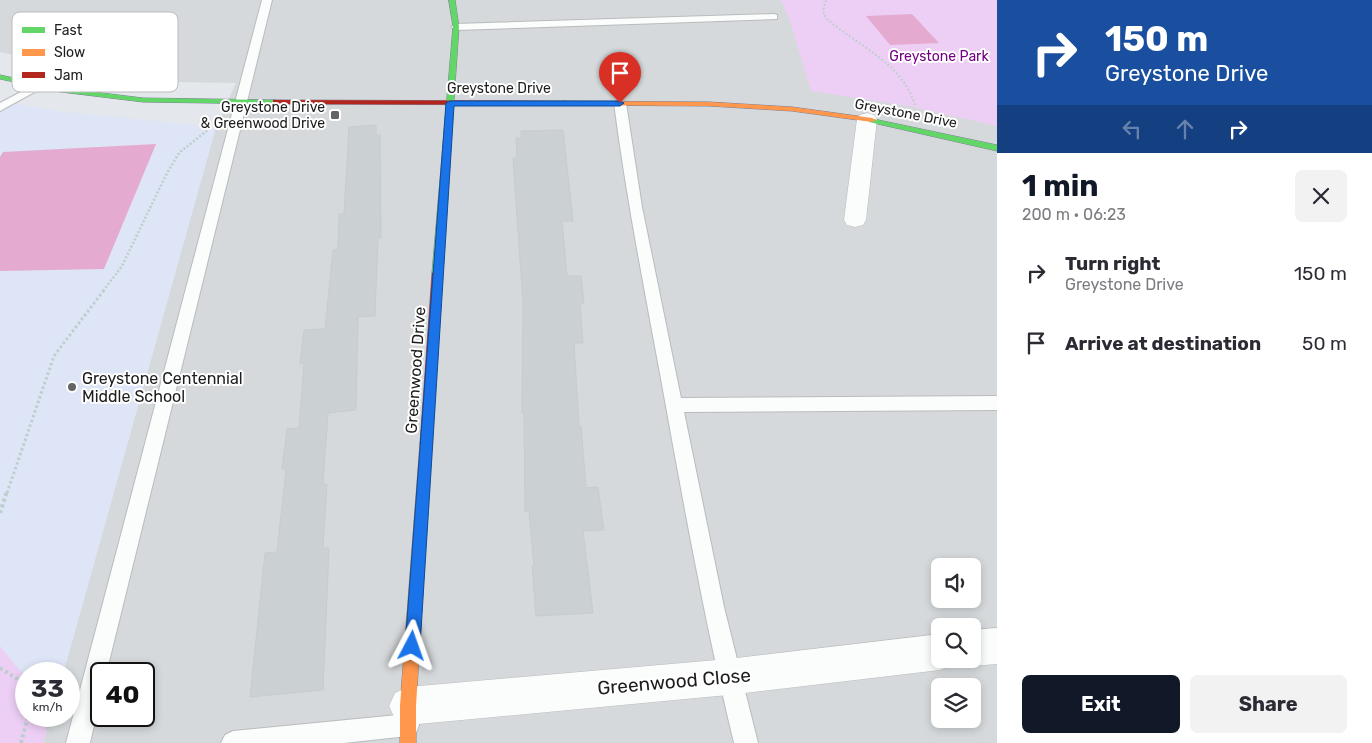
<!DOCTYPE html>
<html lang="en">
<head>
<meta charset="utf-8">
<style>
	:root { --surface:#fff; --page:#f2f2f3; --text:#2b2b33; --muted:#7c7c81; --accent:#111827 }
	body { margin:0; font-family:Rubik,sans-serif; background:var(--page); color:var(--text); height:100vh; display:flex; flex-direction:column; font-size:19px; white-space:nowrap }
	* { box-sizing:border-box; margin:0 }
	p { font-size:16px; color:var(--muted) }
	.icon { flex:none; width:28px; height:28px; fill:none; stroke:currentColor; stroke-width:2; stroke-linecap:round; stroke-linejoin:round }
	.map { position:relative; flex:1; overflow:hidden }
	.side { display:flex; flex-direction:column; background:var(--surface); width:375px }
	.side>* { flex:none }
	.banner { background:#1a4fa0; color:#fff; overflow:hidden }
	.tools { position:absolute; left:931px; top:558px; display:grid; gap:10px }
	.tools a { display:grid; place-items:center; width:50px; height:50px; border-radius:8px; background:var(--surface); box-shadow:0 2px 8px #0003; font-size:25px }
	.speed { position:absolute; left:15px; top:662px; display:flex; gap:10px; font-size:25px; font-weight:700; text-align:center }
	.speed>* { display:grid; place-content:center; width:65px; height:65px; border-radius:50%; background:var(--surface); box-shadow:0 2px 8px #0003; line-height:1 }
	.speed small { font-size:12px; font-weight:400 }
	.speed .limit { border:2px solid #111; border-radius:8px; background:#fff; color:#111 }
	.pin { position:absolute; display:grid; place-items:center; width:42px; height:42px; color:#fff; margin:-51px -21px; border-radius:50% 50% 50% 0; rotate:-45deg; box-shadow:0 0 5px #0007 }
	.pin .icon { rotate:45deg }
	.me { position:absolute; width:55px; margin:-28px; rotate:4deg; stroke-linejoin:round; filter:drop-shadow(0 0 4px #0008) }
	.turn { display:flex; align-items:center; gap:18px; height:105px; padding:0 25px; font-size:22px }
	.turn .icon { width:65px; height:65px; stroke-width:2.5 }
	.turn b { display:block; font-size:35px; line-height:42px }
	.lanes { display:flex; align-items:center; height:48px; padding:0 25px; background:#0003; justify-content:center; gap:25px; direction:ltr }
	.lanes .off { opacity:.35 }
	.round { display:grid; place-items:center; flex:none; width:52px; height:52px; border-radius:8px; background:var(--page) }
	.summary { display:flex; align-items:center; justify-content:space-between; height:85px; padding:0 25px }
	h1 { font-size:30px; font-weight:700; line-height:38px; color:var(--accent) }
	.action { display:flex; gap:10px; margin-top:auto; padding:10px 25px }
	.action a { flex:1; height:58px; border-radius:8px; background:var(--accent); color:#fff; font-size:20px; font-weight:700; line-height:58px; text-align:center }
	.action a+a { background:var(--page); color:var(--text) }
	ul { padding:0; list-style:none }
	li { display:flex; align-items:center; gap:15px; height:70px; padding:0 25px }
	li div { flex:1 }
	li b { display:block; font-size:19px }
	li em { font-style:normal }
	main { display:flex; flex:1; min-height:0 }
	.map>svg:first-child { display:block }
	.residential { fill:#d6d9db; fill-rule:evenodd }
	.education { fill:#dee5f6 }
	.park { fill:#edcff6 }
	.pitch { fill:#e5aad0 }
	.building { fill:#cbd0d3; stroke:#c6cccf }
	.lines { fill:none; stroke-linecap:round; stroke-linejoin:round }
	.lane-casing { stroke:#babbbd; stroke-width:2 }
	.street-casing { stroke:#babbbd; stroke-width:1 }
	.fast-casing { stroke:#7c8096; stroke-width:1 }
	.slow-casing { stroke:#7c8096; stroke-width:1 }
	.jam-casing { stroke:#7c8096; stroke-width:1 }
	.path-far3 { stroke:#bdcfcd; stroke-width:2; stroke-dasharray:2 2; stroke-linecap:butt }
	.path-far2 { stroke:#bdcfcd; stroke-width:2.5; stroke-dasharray:2 2; stroke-linecap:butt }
	.path-far1 { stroke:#bdcfcd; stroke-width:3; stroke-dasharray:2.5 2.5; stroke-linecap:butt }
	.path { stroke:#bdcfcd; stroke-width:4; stroke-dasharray:3 3; stroke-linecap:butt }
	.lane { fill:#fbfcfc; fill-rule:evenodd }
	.street { fill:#fbfcfc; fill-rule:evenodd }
	.fast { fill:#63d668; fill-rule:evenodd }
	.slow { fill:#ff974d; fill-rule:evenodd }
	.jam { fill:#b3261e; fill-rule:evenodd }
	.route { fill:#1a73e8; stroke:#114b97 }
	.poi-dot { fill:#636465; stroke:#fff; stroke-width:2 }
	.labels { text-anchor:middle; stroke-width:4; stroke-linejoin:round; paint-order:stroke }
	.far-park-label { font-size:14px; fill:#720283; stroke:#fff }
	.far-street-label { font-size:14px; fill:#1d1d1d; stroke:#fff }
	.far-poi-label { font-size:14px; fill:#1d1d1d; stroke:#fff; text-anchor:end }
	.street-label { font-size:16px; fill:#1d1d1d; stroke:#fff }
	.poi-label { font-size:16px; fill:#1d1d1d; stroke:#fff; text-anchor:start }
	.near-street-label { font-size:19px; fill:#1d1d1d; stroke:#fff }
	.key { fill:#fff; stroke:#bbb; stroke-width:1 }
	.key-label { font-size:14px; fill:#1d1d1d }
</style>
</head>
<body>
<main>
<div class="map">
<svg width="997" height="743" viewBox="0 0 997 743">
	<rect width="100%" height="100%" fill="#e4e8ec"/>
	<!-- residential -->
	<path class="residential" d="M0 0H997V743H43L51 716H69V674H63L216 127 236 83 169 82 112 77 0 52ZM940 566H972V599H940ZM940 626H972V659H940ZM101 674H144V716H101ZM940 686H972V719H940Z"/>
	<!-- education -->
	<path class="education" d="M0 101 57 111 216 127 63 674H26V678L0 646Z"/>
	<!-- park -->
	<path class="park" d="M781 0H997V126L909 106 811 91 790 21Z
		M0 646 26 678V716H51L43 743H0Z"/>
	<!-- pitch -->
	<path class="pitch" d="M912 14 939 43 890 45 866 16Z
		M156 144 104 269 0 271V157L3 152Z"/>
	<!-- building -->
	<path class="building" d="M376 125V135H380L381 238 378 239 375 316 358 317 356 410 328 413 323 484H327L323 548H329L323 690 250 697 265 553 277 552 286 469H282L287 429 299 428 304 363 300 364 304 330 325 329 333 250 338 249 339 214H344L349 127Z
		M563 130 573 221H562L567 276H581L584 303H580L583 343H574L579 426H581L586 488 598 487 604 530 583 531 593 613 536 616 532 566H534L529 511 525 512 524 413H522L523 303 513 158H517L516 138H521V131Z"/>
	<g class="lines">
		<defs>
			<path id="lane" d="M262 0H272L106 674H101V695L90 743H66Z
				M774 14 777 15V19L456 30 451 27 456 24Z
				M36 84 42 87 40 89 0 111V103Z
				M620 100 626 103 642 207 681 398 997 396V410L684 412 724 607 758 743H734C705 623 683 501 661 379 644 287 626 196 614 103Z
				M408 714 416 717 419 725 416 733 408 736 344 743H221L225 735 233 731Z"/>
			<path id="street" d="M105 39 111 40 114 44 111 48 43 91 36 93 29 91 27 87 29 83 99 40Z
				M867 113 874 115 877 119 866 220 863 225 855 227 847 225 844 220 857 119 860 115Z
				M997 628V664L972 666 959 661 958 659H972V630Z
				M940 634V659H955L953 665 940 670 728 695 408 725 395 719 389 706 395 693 408 687 728 659Z"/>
			<path id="fast" d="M449 0H455L459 27 442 273 437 276 432 273 453 27Z
				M0 75 61 88 143 98 276 100 280 102 276 104 143 102 61 92 0 79Z
				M869 118 997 145V151L869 122Z"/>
			<path id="slow" d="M562 101 709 102 792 107 872 118 876 120 872 122 792 111 709 106 565 105 561 103Z
				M426 438 430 439 432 443 416 706V743H400V706L420 443 422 439Z"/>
			<path id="jam" d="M273 100 565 101 569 103 565 105 276 104H273Z
				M437 270 442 273 432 443 430 447 426 448 422 447 420 443 432 273Z"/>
		</defs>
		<!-- lane casing -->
		<use href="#lane" class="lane-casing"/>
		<!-- street casing -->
		<use href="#street" class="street-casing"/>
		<!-- fast casing -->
		<use href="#fast" class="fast-casing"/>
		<!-- slow casing -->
		<use href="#slow" class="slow-casing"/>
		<!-- jam casing -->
		<use href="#jam" class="jam-casing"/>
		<!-- path-far3 -->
		<path class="path-far3" d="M826 0 823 11 826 18C857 46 902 62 915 105"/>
		<!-- path-far2 -->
		<path class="path-far2" d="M103 291 122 266 167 173 179 153 209 129"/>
		<!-- path-far1 -->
		<path class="path-far1" d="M7 493 54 356 104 290"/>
		<!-- path -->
		<path class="path" d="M0 513 7 491
			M0 668 16 678 26 694
			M40 716 51 731
			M21 743 28 716"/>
		<!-- lane -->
		<use href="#lane" class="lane"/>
		<!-- street -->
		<use href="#street" class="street"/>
		<!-- fast -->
		<use href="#fast" class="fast"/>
		<!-- slow -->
		<use href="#slow" class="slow"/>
		<!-- jam -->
		<use href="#jam" class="jam"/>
	</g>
	<!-- route -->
	<path class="route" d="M450 101H620L624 103 620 106H454L420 646 418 651 412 653 407 651 405 646 446 103Z"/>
	<!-- markers -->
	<g class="poi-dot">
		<rect x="330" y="110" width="10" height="10" rx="2.5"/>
		<circle cx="72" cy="387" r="5"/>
	</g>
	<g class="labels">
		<!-- far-park labels -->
		<g class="far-park-label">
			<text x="939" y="61">Greystone Park</text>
		</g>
		<!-- far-street labels -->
		<g class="far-street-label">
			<text x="499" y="93">Greystone Drive</text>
			<text transform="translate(906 113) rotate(11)" y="5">Greystone Drive</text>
		</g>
		<!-- far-poi labels -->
		<g class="far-poi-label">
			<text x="325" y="112">Greystone Drive<tspan x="325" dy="16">&amp; Greenwood Drive</tspan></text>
		</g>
		<!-- street labels -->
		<g class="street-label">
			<text transform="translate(415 370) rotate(-86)" y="6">Greenwood Drive</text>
		</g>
		<!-- poi labels -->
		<g class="poi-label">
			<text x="82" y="384">Greystone Centennial<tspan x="82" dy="18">Middle School</tspan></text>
		</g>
		<!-- near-street labels -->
		<g class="near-street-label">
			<text transform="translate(674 681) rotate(-5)" y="7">Greenwood Close</text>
		</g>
	</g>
	<!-- legend -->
	<rect x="12" y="12" width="166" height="80" rx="8" class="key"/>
	<rect x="22" y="27" width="23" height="6" fill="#63d668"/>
	<rect x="22" y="49" width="23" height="7" fill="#ff974d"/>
	<rect x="22" y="72" width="23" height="6" fill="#b3261e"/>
	<g class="key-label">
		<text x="54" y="35">Fast</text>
		<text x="54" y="57">Slow</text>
		<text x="54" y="80">Jam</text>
	</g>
</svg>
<div class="tools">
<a><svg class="icon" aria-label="sound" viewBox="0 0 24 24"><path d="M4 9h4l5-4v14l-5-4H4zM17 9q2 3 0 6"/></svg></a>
<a><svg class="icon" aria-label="search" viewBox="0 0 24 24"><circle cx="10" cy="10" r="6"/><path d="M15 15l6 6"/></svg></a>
<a><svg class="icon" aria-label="layers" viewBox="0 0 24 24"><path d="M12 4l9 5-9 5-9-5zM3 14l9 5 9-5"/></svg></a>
</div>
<div class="speed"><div>33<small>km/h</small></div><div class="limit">40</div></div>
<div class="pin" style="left:620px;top:103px;background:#d93025"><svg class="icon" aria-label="arrive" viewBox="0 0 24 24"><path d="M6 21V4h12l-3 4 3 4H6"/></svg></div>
<svg class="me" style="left:412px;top:646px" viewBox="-20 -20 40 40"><path d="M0-17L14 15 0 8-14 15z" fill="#1a73e8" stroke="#fff" stroke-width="4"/></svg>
</div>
<section class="side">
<div class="banner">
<div class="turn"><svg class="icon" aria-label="right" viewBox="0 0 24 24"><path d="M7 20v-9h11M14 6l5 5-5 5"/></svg><div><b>150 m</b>Greystone Drive</div></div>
<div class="lanes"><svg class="icon off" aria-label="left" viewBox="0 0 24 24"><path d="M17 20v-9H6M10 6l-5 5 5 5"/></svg><svg class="icon off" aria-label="ahead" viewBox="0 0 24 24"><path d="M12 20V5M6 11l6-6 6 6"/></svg><svg class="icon" aria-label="right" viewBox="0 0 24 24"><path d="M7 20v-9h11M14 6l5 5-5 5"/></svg></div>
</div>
<div class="summary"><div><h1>1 min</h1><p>200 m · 06:23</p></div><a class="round"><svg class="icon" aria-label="close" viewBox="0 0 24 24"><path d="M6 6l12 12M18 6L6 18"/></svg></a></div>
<ul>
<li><svg class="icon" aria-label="right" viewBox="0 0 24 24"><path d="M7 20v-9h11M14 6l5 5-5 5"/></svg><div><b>Turn right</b><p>Greystone Drive</p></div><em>150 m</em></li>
<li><svg class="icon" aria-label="arrive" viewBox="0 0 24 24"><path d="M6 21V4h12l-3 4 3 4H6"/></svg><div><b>Arrive at destination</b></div><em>50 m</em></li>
</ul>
<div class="action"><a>Exit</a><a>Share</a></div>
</section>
</main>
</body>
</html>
